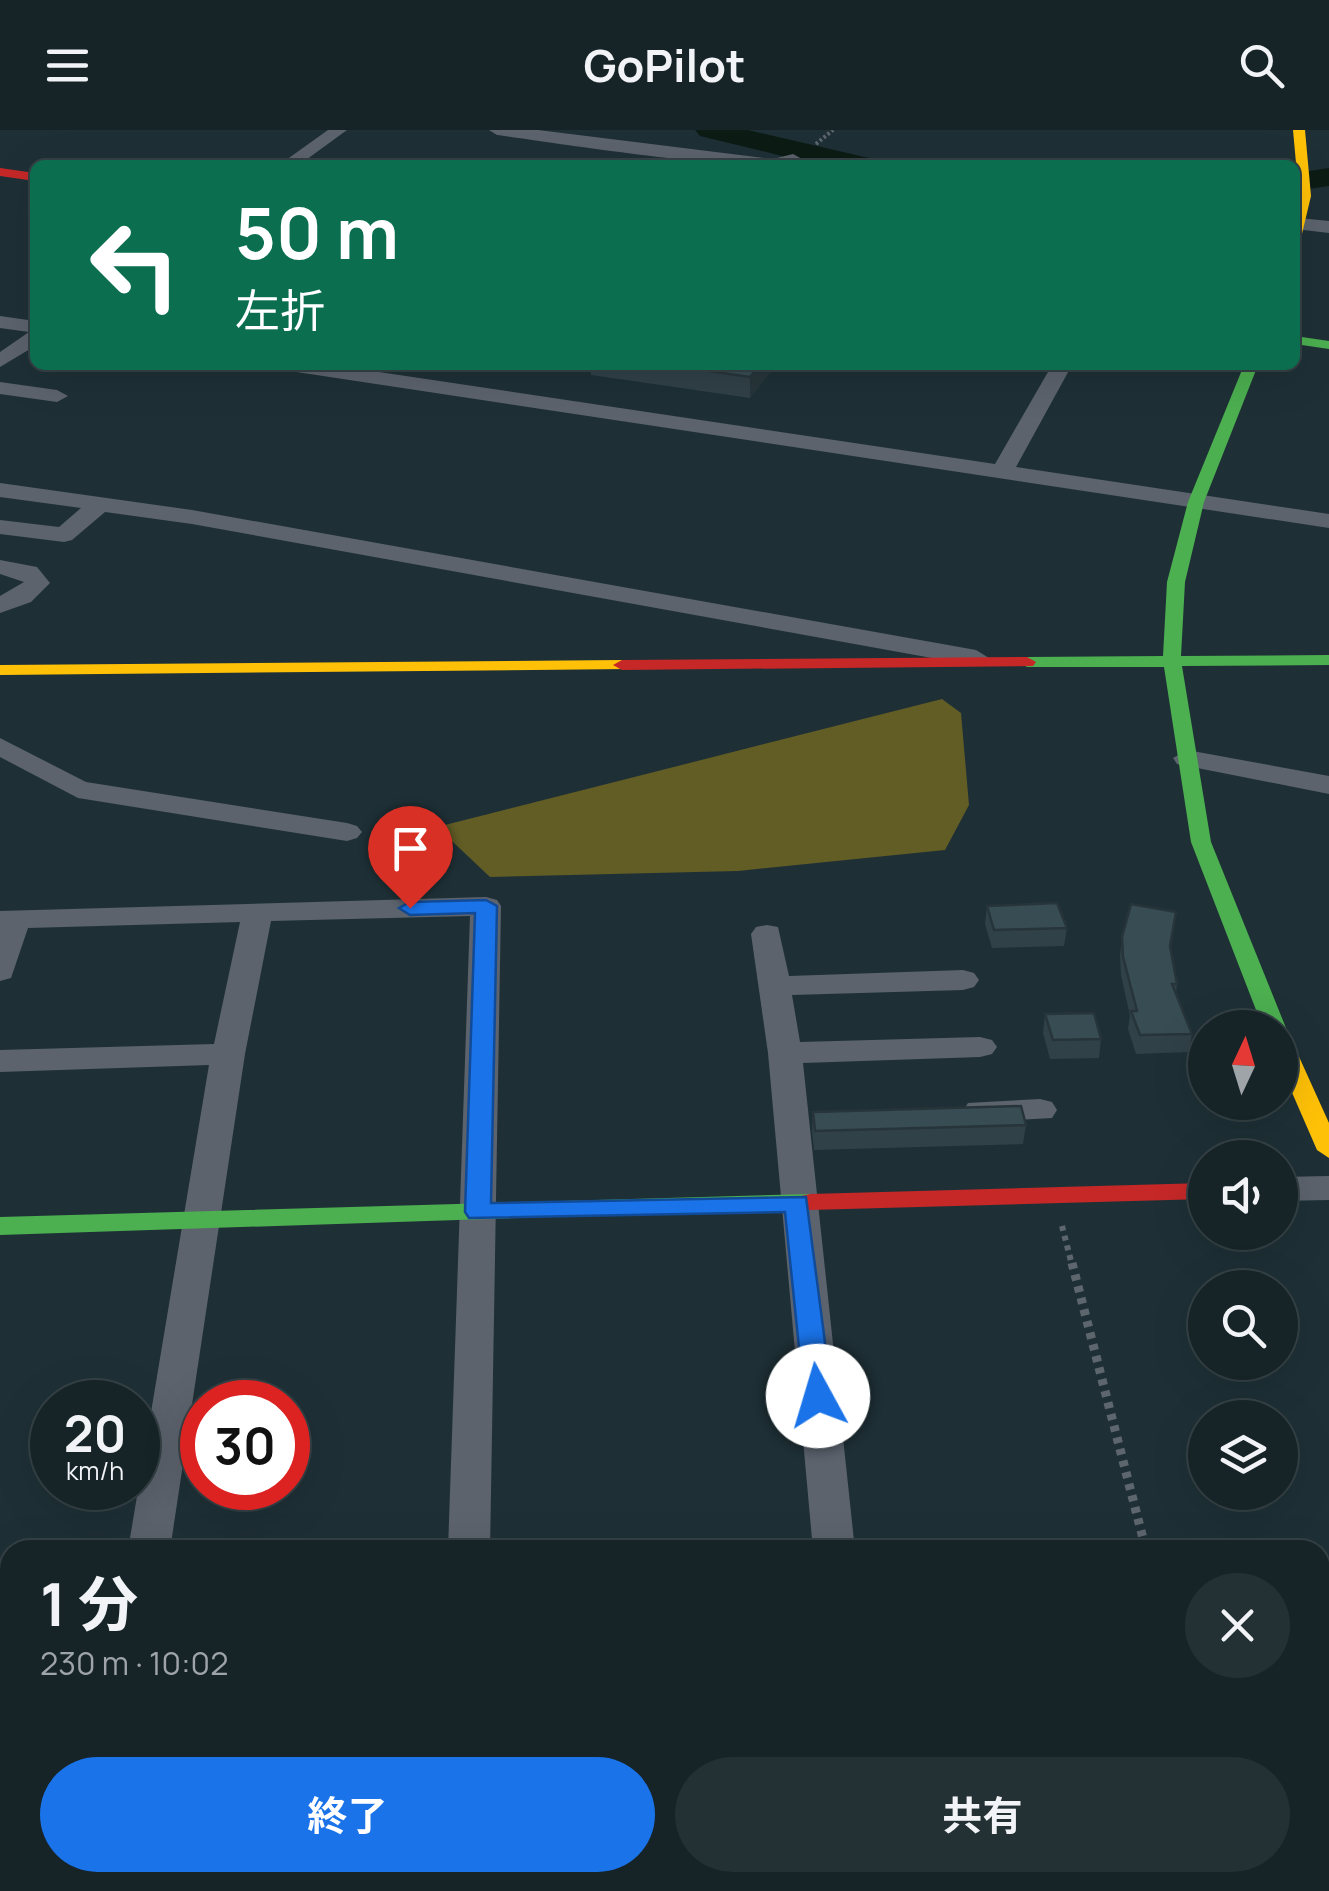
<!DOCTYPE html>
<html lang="ja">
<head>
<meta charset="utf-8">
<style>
	:root { --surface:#162428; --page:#233034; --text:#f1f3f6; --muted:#9ea4a8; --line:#354145; --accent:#1a73e8 }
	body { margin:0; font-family:Manrope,"Noto Sans JP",sans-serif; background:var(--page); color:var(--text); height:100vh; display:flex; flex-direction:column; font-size:38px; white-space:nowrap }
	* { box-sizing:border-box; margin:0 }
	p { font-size:32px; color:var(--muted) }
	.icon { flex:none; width:55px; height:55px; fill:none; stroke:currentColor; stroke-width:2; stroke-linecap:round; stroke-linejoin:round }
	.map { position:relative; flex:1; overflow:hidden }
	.drawer { position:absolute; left:0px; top:1410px; width:1330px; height:352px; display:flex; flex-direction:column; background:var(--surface); border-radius:30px 30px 0 0; box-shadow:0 10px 40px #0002,0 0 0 2px var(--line) }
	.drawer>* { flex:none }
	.banner { position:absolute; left:30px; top:30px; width:1270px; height:210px; border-radius:15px; box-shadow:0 10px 40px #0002,0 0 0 2px var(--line); background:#0b6e4f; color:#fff; overflow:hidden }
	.needle { width:65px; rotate:4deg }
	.fabs { position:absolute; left:1188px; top:880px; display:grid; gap:20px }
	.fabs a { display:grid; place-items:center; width:110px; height:110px; border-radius:50%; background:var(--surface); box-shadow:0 10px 40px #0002,0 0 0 2px var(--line); font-size:50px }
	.speed { position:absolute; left:30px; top:1250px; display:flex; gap:20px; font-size:50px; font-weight:700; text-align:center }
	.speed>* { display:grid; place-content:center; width:130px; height:130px; border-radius:50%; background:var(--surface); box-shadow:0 10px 40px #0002,0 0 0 2px var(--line); line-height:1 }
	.speed small { font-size:25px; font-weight:400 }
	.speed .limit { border:15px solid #d22; background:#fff; color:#111 }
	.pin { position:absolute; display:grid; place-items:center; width:85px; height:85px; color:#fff; margin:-102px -42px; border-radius:50% 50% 50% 0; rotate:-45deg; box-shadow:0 0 10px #0007 }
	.pin .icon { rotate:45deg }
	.me { position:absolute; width:110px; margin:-55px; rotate:354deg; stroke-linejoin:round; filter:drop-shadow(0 0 8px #0008) }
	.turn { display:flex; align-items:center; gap:35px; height:210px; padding:0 40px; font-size:45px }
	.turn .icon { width:130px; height:130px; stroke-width:2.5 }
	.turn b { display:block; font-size:70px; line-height:85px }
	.round { display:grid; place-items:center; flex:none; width:105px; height:105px; border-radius:52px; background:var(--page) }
	.overview { display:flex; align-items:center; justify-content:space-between; height:170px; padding:0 40px }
	h1 { font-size:60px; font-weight:700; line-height:75px }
	.button { display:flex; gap:20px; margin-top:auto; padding:20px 40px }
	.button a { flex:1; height:115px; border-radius:60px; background:var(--accent); color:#fff; font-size:40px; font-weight:700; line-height:115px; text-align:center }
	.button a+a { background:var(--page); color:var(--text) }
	header { display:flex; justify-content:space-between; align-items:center; height:130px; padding:0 40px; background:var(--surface); font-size:45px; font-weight:700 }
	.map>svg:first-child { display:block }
	.forest { fill:#625c25 }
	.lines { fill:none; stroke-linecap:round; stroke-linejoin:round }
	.river { fill:#0c1c15; fill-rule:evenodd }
	.path-far2 { stroke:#5e666d; stroke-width:4; stroke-dasharray:2.5 2.5; stroke-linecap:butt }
	.path-far1 { stroke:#5e666d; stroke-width:6; stroke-dasharray:5 5; stroke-linecap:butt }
	.path { stroke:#5e666d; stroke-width:9; stroke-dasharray:6 6; stroke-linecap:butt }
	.street { fill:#5c636d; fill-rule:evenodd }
	.fast { fill:#4caf50; fill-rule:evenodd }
	.slow { fill:#ffc107; fill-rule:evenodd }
	.jam { fill:#c62828; fill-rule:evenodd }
	.wall { fill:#304147 }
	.shaded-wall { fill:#27353a }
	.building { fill:#384c53; stroke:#27353a; stroke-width:2.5 }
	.route { fill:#1a73e8; stroke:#114b97; stroke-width:2.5 }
</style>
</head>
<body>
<header><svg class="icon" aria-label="menu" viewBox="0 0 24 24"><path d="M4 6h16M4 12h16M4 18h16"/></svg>GoPilot<svg class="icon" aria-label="search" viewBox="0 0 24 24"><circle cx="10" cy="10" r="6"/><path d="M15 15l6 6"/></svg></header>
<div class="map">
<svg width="1329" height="1761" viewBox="0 0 1329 1761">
	<rect width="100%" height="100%" fill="#1e3036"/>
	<!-- forest -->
	<path class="forest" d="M942 569 961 583 969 675 945 720 738 741 490 747 437 697Z"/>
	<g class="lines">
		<!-- river -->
		<path class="river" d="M695 0H748L869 28 873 35H819L700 6Z
			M1329 38V56L1295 61V43Z"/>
		<!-- path-far2 -->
		<path class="path-far2" d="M816 14 833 0"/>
		<!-- path-far1 -->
		<path class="path-far1" d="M1062 1096 1072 1135"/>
		<!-- path -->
		<path class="path" d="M1072 1133 1146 1420
			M1320 1481H1329
			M1254 1752 1257 1761"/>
		<!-- street -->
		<path class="street" d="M328 0H347L299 35H279Z
			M489 0H538L773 29 793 24 802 29C776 49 544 11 497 5Z
			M1299 88 1329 91V103L1295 99V89Z
			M0 186 35 191V216L0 237V222L29 202 0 198Z
			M280 235H332L995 334 1052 235H1072L1016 337 1329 384V398L290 241Z
			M0 252 57 260 68 266 57 272 0 264Z
			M0 353 192 380 976 520 989 528 976 536 192 394 105 382 72 410 64 412 0 404V390L59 397 81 378 0 367Z
			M0 430 37 437 50 453 31 472 0 483V466L24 452 0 444Z
			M0 608 86 652 347 693 357 696 362 702 357 708 347 711 78 668 0 627Z
			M1187 620 1329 646V664L1177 634 1173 628Z
			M486 767 497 770 501 776 490 1420H448L470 786 271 791 245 924 170 1420H128L209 935 0 942V920L214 914 240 792 28 798 11 848 0 851V781Z
			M767 795 778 797 789 846 963 840 974 843 979 850 974 857 963 860 792 865 800 912 980 907 992 910 997 917 992 924 980 927 803 933 855 1420H813L768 923 751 804 756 797Z
			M1040 969 1052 972 1057 980 1052 988 980 992 968 989 963 981 968 973Z
			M1329 1046V1070L1280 1071V1047Z
			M0 1509H10V1545H0Z
			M0 1665 10 1666V1708L0 1707Z
			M72 1752H120L119 1761H71Z
			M435 1752H483V1761H435Z
			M620 1752H746L750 1761H624Z
			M846 1752H894L895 1761H847Z"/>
		<!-- fast -->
		<path class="fast" d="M1295 206 1329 211V219L1295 214Z
			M1244 235H1258L1204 372 1185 452 1181 526 1329 525V535L1182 536 1211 712 1286 898 1280 904V898H1263L1191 712 1164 537H1027L1018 532 1027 527 1163 526 1167 452 1188 372Z
			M810 1064 819 1066 822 1072 819 1078 0 1105V1087Z"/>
		<!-- slow -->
		<path class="slow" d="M1293 0H1305L1311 66 1301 108 1295 112 1299 66Z
			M622 530 631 535 628 539 0 545V535Z
			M1280 902 1291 909 1329 993V1028L1317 1020 1280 935Z"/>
		<!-- jam -->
		<path class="jam" d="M0 38 35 43V51L0 46Z
			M1027 527 1036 532 1033 536 622 540 613 535 622 530Z
			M1205 1053V1069L810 1080 801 1078 798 1072 801 1066 810 1064Z"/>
	</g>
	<!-- wall -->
	<path class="wall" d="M591 235H776L750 268 591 245Z
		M987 776 1067 798 1064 816 992 818 985 794Z
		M1122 807 1170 816 1177 854 1176 863 1192 904 1189 922 1136 924 1128 899 1130 886 1121 845 1120 826Z
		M1045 884 1101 909 1099 928 1050 929 1043 903Z
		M813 982 1026 995 1023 1014 814 1020 812 1001Z"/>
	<!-- shaded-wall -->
	<path class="shaded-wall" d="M760 235H776L750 268V247Z"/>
	<!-- building -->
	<path class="building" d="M468 30 509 35H461Z
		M667 235H760L750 247Z
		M1057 773 1067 798 994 800 987 776Z
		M1131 774 1176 782 1170 816 1177 854H1172L1192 904 1140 905 1131 881H1137L1123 827 1122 807Z
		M1094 883 1101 909 1053 910 1045 884Z
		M1021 976 1026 995 815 1001 813 982Z
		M163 1752H272L270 1761H161Z"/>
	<!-- route -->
	<path class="route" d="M486 770 497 776 491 1073 806 1067 832 1266 828 1273 818 1276 808 1273 804 1266 785 1082 469 1088 465 1082 475 783 410 785 399 778 410 772Z"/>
</svg>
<div class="fabs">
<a><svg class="needle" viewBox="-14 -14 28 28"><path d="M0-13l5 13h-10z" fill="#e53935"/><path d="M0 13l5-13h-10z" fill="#9ea4a8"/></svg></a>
<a><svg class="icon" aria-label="sound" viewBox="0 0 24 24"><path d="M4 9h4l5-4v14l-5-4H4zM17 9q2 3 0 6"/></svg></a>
<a><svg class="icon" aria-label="search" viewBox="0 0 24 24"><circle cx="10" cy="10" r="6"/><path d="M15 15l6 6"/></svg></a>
<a><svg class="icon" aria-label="layers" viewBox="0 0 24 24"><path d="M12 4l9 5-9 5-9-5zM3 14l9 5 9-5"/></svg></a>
</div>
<div class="speed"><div>20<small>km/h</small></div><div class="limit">30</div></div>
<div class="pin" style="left:410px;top:778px;background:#d93025"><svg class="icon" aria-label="arrive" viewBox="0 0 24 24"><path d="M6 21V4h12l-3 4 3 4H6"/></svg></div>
<svg class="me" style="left:818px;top:1266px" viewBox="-20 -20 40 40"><circle r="19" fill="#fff"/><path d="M0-13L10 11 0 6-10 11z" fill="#1a73e8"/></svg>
<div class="banner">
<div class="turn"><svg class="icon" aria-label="left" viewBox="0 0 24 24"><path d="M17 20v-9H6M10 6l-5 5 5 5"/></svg><div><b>50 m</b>左折</div></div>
</div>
<section class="drawer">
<div class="overview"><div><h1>1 分</h1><p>230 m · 10:02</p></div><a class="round"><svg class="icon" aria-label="close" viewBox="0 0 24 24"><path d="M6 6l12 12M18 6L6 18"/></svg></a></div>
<div class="button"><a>終了</a><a>共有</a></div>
</section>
</div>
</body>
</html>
